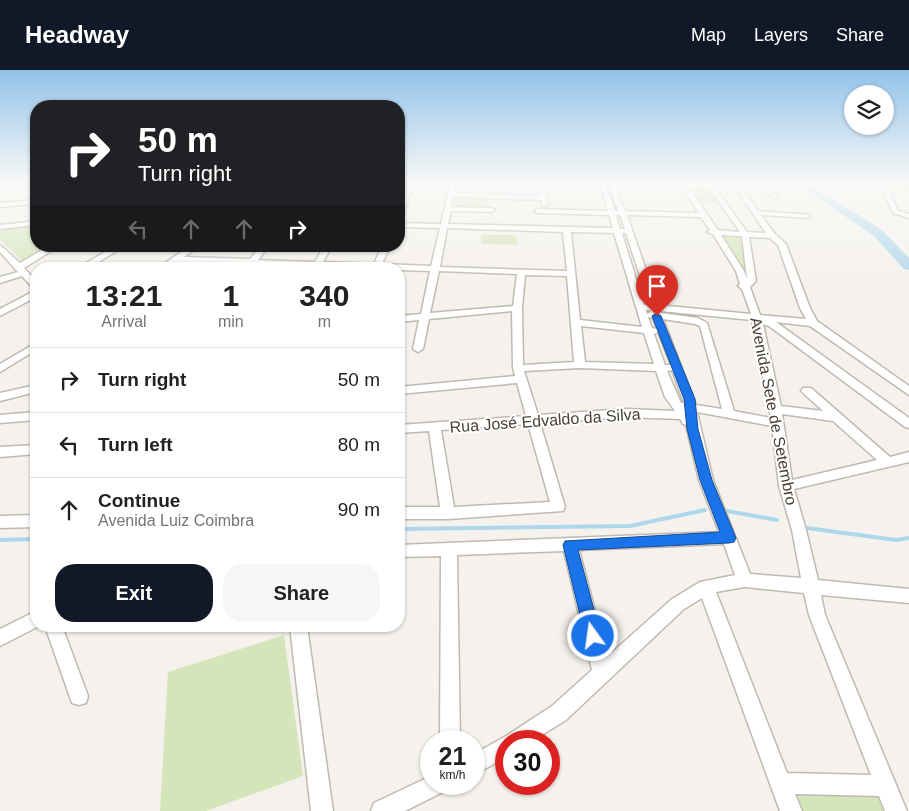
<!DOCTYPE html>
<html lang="en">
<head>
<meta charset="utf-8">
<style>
	:root { --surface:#fff; --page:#f6f6f6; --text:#202124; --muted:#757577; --line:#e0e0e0; --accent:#111827 }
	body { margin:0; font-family:Helvetica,sans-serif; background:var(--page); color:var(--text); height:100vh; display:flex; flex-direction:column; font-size:19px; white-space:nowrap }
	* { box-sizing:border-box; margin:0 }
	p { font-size:16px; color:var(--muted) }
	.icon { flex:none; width:28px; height:28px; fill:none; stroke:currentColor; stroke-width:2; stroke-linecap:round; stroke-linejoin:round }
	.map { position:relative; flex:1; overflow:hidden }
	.drawer { position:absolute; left:30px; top:192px; width:375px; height:370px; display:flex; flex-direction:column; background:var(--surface); border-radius:20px; box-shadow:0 1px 4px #0004 }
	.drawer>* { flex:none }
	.banner { position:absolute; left:30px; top:30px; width:375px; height:152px; border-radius:20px; box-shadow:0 1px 4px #0004; background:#202124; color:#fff; overflow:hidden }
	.fabs { position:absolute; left:844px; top:15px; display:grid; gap:10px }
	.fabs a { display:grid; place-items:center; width:50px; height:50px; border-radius:50%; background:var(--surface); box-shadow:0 1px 4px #0004; font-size:25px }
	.speed { position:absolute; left:420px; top:660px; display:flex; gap:10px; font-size:25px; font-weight:700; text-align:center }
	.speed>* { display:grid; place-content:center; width:65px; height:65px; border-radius:50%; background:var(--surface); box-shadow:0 1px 4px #0004; line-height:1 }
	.speed small { font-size:12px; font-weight:400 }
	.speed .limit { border:8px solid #d22; background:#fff; color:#111 }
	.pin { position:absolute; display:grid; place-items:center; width:42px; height:42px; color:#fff; margin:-51px -21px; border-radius:50% 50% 50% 0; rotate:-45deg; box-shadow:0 0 5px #0007 }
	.pin .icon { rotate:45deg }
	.me { position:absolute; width:55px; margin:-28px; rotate:346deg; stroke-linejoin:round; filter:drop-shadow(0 0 4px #0008) }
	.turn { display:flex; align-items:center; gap:18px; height:105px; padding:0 25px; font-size:22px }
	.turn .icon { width:65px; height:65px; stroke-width:2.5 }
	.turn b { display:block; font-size:35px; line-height:42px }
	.lanes { display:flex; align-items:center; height:48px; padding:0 25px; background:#0003; justify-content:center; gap:25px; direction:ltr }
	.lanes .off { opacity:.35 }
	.eta { display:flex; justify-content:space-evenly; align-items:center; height:85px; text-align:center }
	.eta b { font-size:30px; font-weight:800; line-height:35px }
	.button { display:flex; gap:10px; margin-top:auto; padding:10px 25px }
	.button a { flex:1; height:58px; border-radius:20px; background:var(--accent); color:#fff; font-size:20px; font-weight:800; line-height:58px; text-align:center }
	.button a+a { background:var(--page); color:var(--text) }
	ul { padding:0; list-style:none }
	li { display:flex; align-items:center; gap:15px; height:65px; padding:0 25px; border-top:1px solid var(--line) }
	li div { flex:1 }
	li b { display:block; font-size:19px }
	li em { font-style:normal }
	header { display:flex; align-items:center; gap:30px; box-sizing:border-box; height:70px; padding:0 25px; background:var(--accent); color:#fff }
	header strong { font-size:24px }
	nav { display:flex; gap:28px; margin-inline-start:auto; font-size:18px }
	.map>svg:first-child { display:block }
	.green { fill:#d5e5ba }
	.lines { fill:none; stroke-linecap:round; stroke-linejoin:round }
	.stream { stroke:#afd7eb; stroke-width:4 }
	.river { fill:#afd7eb; fill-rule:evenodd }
	.minor-casing { stroke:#c0b9b0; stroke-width:3 }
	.major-casing { stroke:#dab475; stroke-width:3 }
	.minor { fill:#fff; fill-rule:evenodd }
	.major { fill:#f6d8a5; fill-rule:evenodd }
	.route { fill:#1a73e8; stroke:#114b97 }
	.labels { text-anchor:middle; stroke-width:4; stroke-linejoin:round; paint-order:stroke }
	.street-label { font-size:16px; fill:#49423a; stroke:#fff }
</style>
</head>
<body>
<header>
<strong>Headway</strong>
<nav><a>Map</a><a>Layers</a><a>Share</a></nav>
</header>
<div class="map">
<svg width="909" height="741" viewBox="0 0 909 741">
	<rect width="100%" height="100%" fill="#f5f2ed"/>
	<!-- green -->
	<path class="green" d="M685 117H710L723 134 697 132Z
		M456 128 487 129V138L455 137Z
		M36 155V176H50L26 191 22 190 0 170V159Z
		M718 163 746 164 754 200V208L742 207Z
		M481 165H516L517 175 481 174Z
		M284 565 303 706 206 741H160L168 602Z
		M789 722 885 723 892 741H796Z"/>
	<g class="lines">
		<!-- stream -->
		<path class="stream" d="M727 441 777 450
			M807 458 896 470 909 468
			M399 459 630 456 705 440
			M0 470 36 469"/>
		<!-- river -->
		<path class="river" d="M796 113H808L882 160 909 188V200L904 199 874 166Z"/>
		<defs>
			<path id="minor" d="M36 113V117L0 120V116Z
				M408 113H414L403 144 399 146V136Z
				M450 113H456L454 123 540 126 539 113H545L548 135 543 136 541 130 453 127 451 137 492 138 495 140 492 142 451 141 448 154 613 158 609 145 537 143 534 141 537 139 608 141 600 113 606 114 615 141H618L608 113H614L625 141 699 143 682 118 675 116 679 113H719L715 117 747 162 766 163 732 113 756 114 778 125 779 126 776 128 755 118H742L758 141 810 145V147L808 148 761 145 775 164 786 174 810 238 817 251 909 316V325L810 256 776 252 909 348V358L905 357 769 256 763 254 781 336 823 341 801 321 803 318H811L890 387 909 382V392L794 419 806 460 818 510 909 519V533L821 525 825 545 907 741H885L879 726 795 724 802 741H780L702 528 684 539 566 650 532 671H506V687L474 705V684L506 666 552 636 592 600 564 481 457 485 460 671H440L441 486 399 487V475L719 462 699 410 686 355 683 354 680 349 626 347 540 353 565 437 563 441 448 449H399V437H440L429 361 399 363V355L526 346 517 313 399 324V317L515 306 513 298 512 241 429 249 423 279 418 282 413 279 419 250 399 252V246L421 244 430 201 320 197 319 199H311L312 197 254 194 251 199H245L244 197 246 194 177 192 166 199H156L190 176H200L184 187 250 189 261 176H269L258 190 315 192 324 176H332L323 192 374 194 382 176H390L382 194 431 196 440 158 399 157V153L441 154ZM689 118H709L740 162 718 160ZM616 145H620L625 159H620ZM627 145 701 147 710 160 707 162 713 164 736 201 740 214 738 216 742 219 751 244 658 235ZM447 158 563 162 567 201 440 197ZM571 162 614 163 642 257 580 250ZM622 163H626L649 234 644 235ZM721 165 742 166 747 209 744 201ZM749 167 770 168 778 175 800 238 806 249 760 245 750 217 756 211ZM439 201 517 204 513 236 430 243ZM525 205 567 206 574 292 523 295 522 238ZM646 240H650L651 242 647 244ZM660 241 752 250 771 348 734 341 707 253 698 248 661 243ZM648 247 653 248 657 259 652 258ZM663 249 695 254 700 256 722 339 696 335ZM581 256 644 263 654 294 585 292ZM658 262 671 295H665L654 264ZM580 298 656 301 665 327 675 341 626 339 538 345 524 301ZM672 300 684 333H681L667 301ZM697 342 772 356 779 416 792 460 801 508 750 504 713 410ZM782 344 833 351 877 390 792 410ZM528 354 550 432 454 437 441 360ZM724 474 735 505 700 512 672 529 607 587 579 480ZM745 517 804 523 809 545 871 705 787 703 716 522Z
				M880 113H886L898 141 909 144V148L893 143Z
				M36 130V134L0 137V133Z
				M36 151V155L0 159V155Z
				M0 175 20 193 49 176H59L24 198 36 211V219L33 218 22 206 0 213V207L18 202 0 182Z
				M115 176H125L87 199H76Z
				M36 220V227L0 246V239Z
				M36 273V280L0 302V294Z
				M36 315V322L0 331V323Z
				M36 342V350L0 353V345Z
				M36 375V384L0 387V377Z
				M36 445V457L0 458V446Z
				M36 541V556H39L0 576V559Z
				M45 556H62L88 626 86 633 79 635 72 633Z
				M290 556H307L333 741H311Z
				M431 706V714H448L445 721 405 741H371L374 733Z"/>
			<path id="major" d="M890 113 909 114V118L890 115Z"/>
		</defs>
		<!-- minor casing -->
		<use href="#minor" class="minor-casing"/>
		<!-- major casing -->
		<use href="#major" class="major-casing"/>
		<!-- minor -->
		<use href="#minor" class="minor"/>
		<!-- major -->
		<use href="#major" class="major"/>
	</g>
	<!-- sky -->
	<linearGradient id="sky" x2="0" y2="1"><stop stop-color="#91c2e9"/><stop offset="0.52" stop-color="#faf9f7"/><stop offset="1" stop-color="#faf9f7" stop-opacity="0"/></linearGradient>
	<rect width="909" height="217" fill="url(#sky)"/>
	<!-- route -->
	<path class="route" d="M657 243 661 246 695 329 698 359 712 410 736 468 734 472 729 473 578 480 601 566 599 571 593 574 587 571 585 566 563 475 565 471 720 462 700 410 687 359 684 329 652 246Z"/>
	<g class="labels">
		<!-- street labels -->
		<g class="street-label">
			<text transform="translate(774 341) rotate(79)" y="6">Avenida Sete de Setembro</text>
			<text transform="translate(545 350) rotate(-4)" y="6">Rua José Edvaldo da Silva</text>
		</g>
	</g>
</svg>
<div class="fabs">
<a><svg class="icon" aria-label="layers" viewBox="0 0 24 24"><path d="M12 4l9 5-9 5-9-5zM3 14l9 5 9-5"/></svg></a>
</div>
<div class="speed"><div>21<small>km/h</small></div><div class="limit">30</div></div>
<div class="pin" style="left:657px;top:246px;background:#d93025"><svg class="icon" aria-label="arrive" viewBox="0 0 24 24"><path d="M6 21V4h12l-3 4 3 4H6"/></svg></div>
<svg class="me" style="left:593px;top:566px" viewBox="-20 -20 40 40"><circle r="17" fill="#1a73e8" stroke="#fff" stroke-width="3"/><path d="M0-11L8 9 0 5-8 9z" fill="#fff"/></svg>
<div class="banner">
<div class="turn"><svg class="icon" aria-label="right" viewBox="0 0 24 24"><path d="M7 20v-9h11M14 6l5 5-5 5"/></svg><div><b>50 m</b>Turn right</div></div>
<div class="lanes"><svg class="icon off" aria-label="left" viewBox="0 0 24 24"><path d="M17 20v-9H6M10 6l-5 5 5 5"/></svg><svg class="icon off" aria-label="ahead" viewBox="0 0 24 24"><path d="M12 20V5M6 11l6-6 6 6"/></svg><svg class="icon off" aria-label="ahead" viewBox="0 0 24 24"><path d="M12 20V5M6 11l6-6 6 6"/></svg><svg class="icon" aria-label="right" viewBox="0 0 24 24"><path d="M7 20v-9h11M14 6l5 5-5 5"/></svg></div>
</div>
<section class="drawer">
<div class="eta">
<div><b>13:21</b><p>Arrival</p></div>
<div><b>1</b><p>min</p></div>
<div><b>340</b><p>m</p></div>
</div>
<ul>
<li><svg class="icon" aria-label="right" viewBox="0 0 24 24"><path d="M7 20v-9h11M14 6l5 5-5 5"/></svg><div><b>Turn right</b></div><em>50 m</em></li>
<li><svg class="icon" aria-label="left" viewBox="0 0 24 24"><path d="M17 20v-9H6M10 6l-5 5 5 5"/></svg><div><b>Turn left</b></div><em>80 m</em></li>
<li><svg class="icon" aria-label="ahead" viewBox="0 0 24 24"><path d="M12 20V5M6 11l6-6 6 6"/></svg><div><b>Continue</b><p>Avenida Luiz Coimbra</p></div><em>90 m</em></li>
</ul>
<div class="button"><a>Exit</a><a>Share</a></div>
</section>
</div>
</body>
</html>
